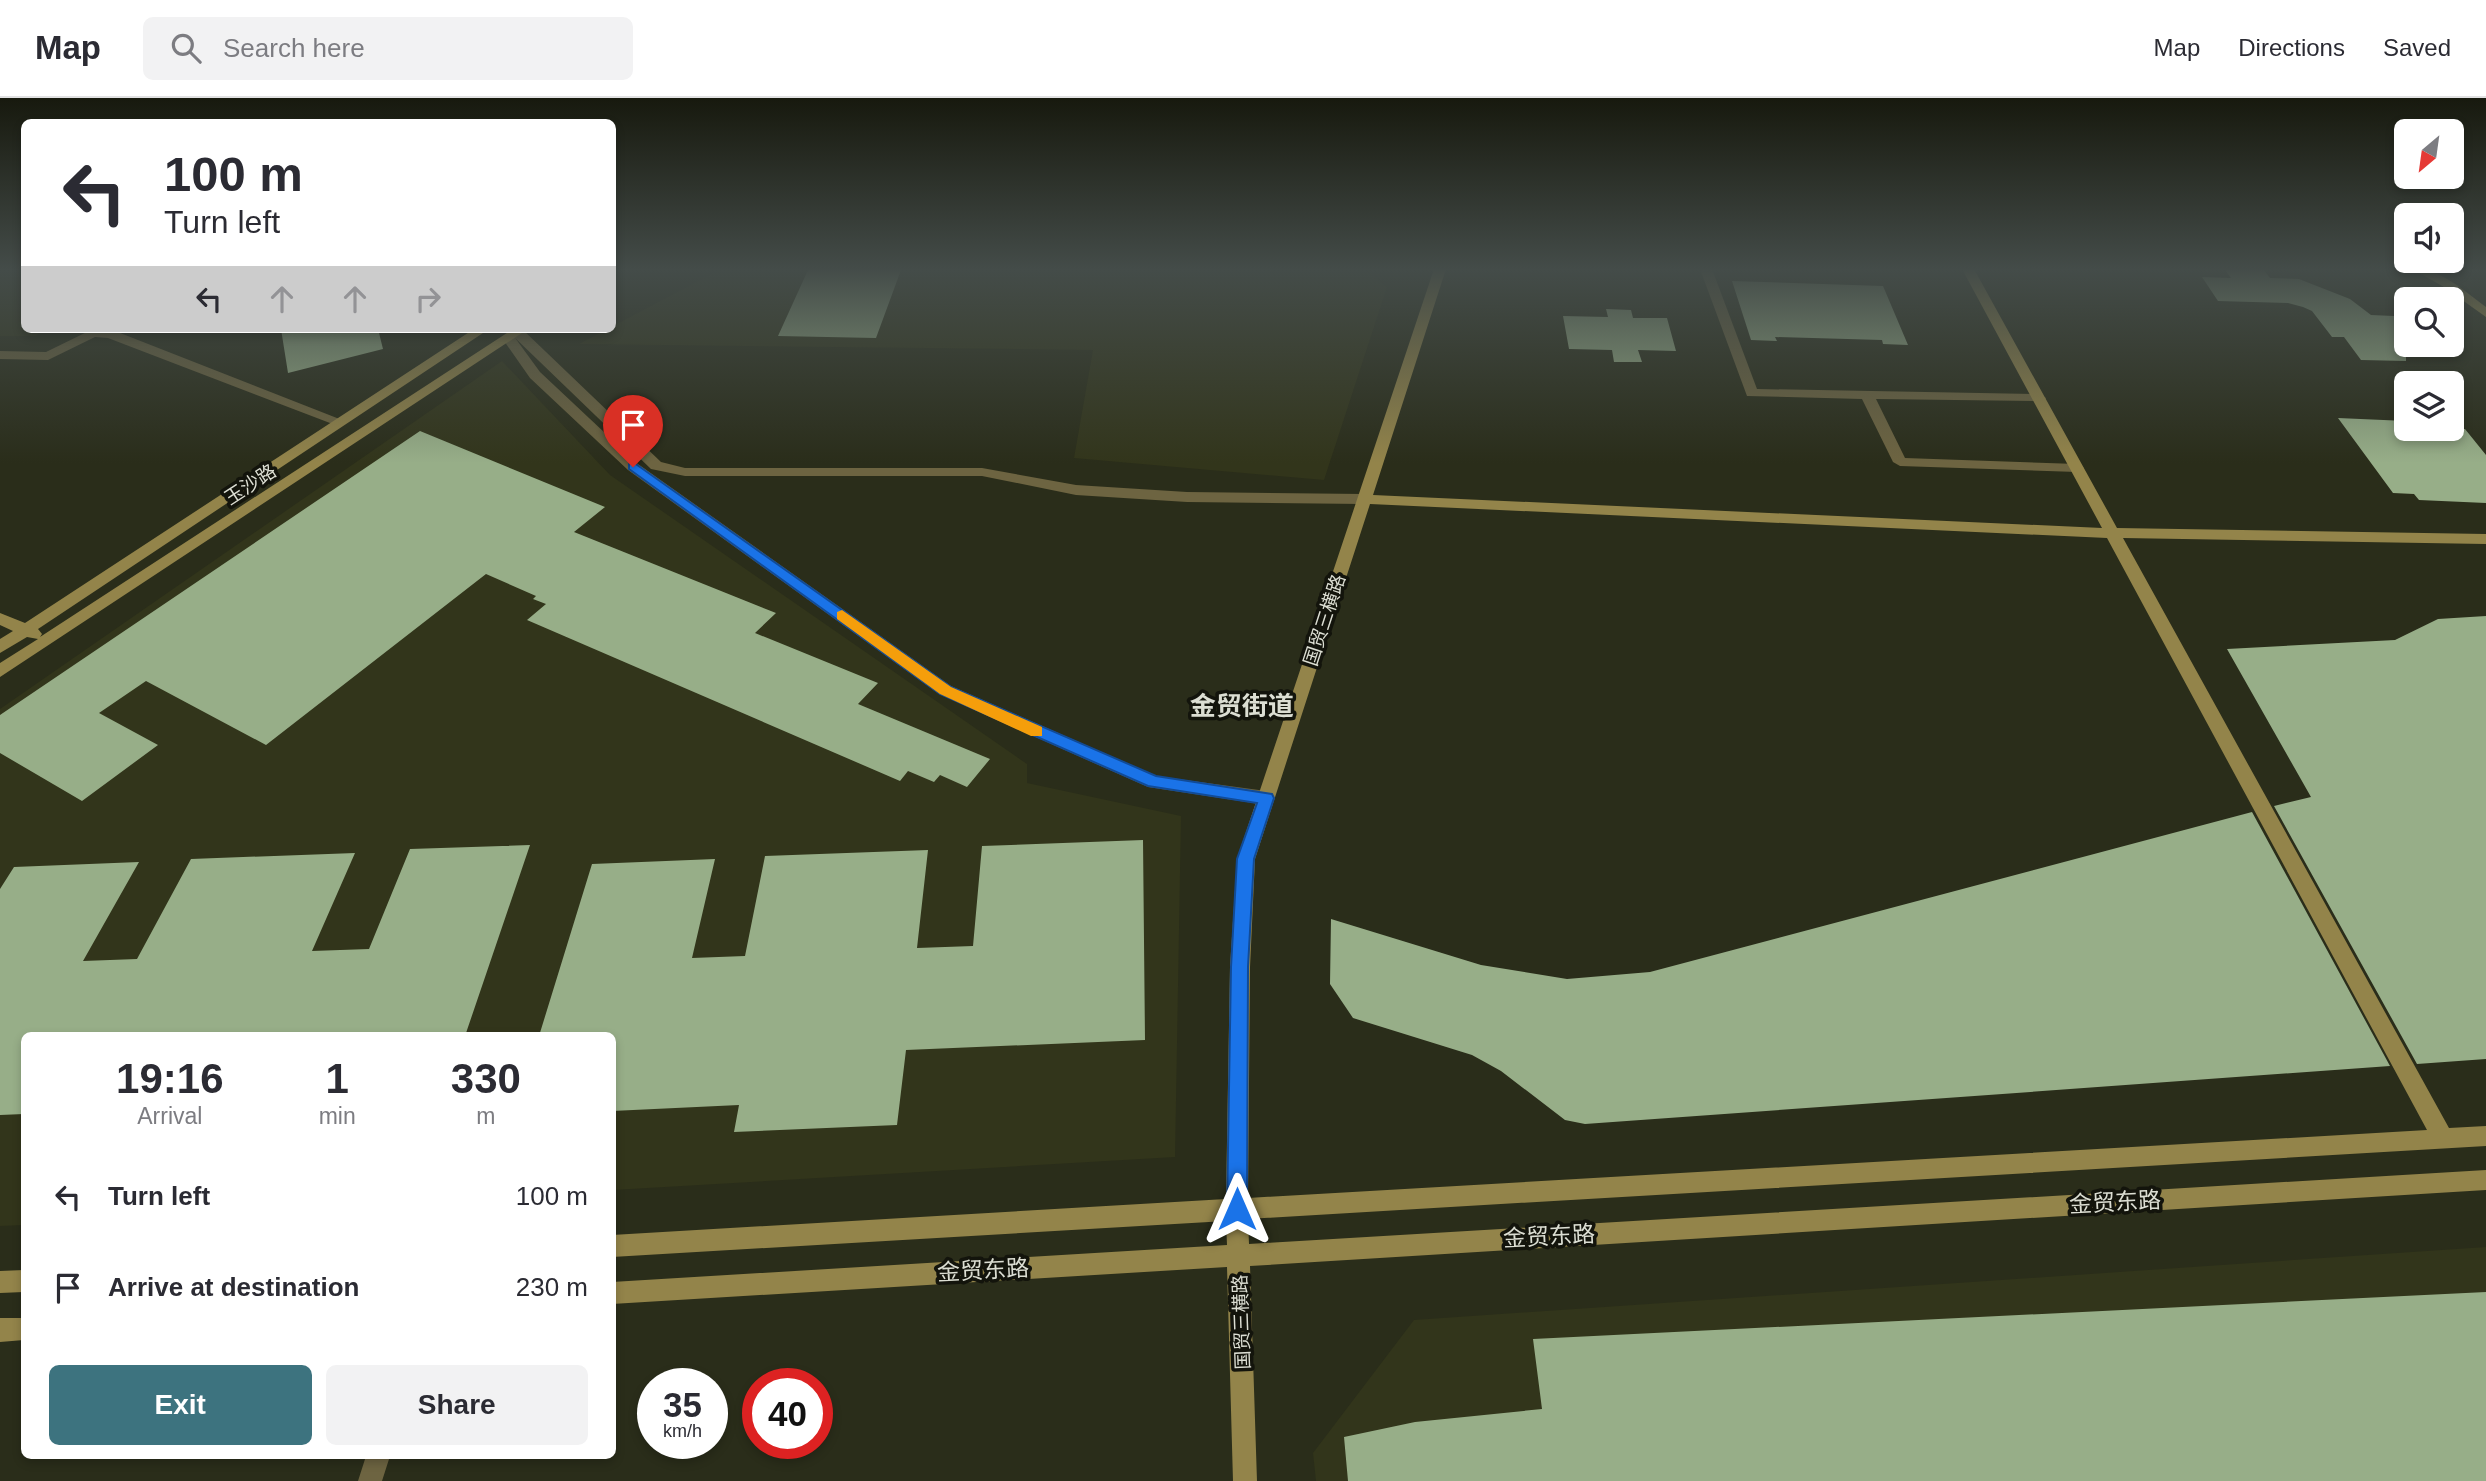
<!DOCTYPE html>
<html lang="en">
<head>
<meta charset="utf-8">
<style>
	:root { --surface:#fff; --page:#f2f2f3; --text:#2b2b33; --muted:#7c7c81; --line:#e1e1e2; --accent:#3d737f }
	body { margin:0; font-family:Arial,"Noto Sans SC",sans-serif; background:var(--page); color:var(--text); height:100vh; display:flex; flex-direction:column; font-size:26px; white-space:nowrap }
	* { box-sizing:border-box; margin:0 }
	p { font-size:23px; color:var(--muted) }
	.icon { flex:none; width:38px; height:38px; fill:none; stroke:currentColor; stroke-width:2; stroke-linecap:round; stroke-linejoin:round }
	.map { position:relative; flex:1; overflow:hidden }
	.side { position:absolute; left:21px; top:934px; width:595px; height:427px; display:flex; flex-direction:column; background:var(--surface); border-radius:10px; box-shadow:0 4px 10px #0003 }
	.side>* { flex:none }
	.banner { position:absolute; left:21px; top:21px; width:595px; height:214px; border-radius:10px; box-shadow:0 4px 10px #0003; background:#fff; color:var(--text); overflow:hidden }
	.needle { width:46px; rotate:209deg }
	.tools { position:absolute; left:2394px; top:21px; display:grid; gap:14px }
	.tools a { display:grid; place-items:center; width:70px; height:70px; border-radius:10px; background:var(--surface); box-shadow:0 4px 10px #0003; font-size:35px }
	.speed { position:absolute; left:637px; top:1270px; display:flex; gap:14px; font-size:35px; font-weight:700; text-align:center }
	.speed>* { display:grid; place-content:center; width:91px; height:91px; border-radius:50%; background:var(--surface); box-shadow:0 4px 10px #0003; line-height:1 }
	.speed small { font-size:18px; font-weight:400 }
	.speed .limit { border:10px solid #d22; background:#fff; color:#111 }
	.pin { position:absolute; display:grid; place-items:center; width:60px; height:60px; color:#fff; margin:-72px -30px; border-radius:50% 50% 50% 0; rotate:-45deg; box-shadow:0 0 7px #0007 }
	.pin .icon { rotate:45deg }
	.me { position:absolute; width:77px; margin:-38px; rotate:0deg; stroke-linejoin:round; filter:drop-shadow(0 0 5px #0008) }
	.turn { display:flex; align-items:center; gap:24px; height:147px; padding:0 28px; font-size:32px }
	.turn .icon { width:91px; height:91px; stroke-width:2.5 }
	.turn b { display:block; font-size:49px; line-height:60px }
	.lanes { display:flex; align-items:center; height:66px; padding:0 28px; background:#0003; justify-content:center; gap:35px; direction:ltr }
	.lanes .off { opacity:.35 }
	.eta { display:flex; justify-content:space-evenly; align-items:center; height:119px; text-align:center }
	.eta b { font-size:42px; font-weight:700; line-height:49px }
	.action { display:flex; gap:14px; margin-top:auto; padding:14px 28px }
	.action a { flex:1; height:80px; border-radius:10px; background:var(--accent); color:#fff; font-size:28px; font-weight:700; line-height:80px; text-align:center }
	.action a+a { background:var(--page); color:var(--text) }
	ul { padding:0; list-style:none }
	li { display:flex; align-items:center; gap:21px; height:91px; padding:0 28px }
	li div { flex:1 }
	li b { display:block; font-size:26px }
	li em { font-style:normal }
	header { display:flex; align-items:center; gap:42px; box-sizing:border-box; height:98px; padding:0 35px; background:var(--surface); border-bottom:2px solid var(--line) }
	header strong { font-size:33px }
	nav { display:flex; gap:38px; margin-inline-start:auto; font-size:24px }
	.search { width:490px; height:63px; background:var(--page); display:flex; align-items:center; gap:18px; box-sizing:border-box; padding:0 24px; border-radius:10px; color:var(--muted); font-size:26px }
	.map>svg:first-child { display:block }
	.built { fill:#32351b }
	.building { fill:#97ae88 }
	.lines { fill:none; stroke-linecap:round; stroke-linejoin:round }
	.street { fill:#6d6441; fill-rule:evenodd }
	.secondary { fill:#93844a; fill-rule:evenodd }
	.primary { fill:#b09c4f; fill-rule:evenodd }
	.route { fill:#1a73e8; stroke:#114b97; stroke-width:2 }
	.slow { fill:#f59e0b }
	.labels { text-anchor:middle; stroke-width:7; stroke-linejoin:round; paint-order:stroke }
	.street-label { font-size:19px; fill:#dcded3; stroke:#13140c }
	.near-street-label { font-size:23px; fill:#dcded3; stroke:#13140c }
	.district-label { font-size:26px; font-weight:bold; fill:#dcded3; stroke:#13140c }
</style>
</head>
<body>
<header>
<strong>Map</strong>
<div class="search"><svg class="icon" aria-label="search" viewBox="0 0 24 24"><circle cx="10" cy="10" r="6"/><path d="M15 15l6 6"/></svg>Search here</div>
<nav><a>Map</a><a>Directions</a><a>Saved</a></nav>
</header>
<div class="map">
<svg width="2486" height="1383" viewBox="0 0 2486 1383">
	<rect width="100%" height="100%" fill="#2a2d1a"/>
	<!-- built -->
	<path class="built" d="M0 171H24V231H43L36 238H0Z
		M721 171H1364L1387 189 1324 382 1074 360 1093 252 579 246Z
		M502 263 610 377 1027 666V685L1181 718 1175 1059 613 1092 612 938H24V1127L0 1128V611Z
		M2486 1149V1383H1316L1313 1355 1414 1222Z"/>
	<!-- building -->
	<path class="building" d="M808 172H901L876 240 778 238Z
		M2225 172H2264L2270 180 2299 181 2350 201 2371 217 2394 218 2406 233V263L2361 262 2344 239H2332L2312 213 2303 209 2288 205 2218 203 2202 179 2231 180Z
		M1732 183 1883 188 1908 247 1883 246 1882 242 1775 239 1777 243 1751 242Z
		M1606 211 1631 212 1633 220H1667L1676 253 1638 252 1642 264H1614L1612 252 1569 251 1563 218 1608 219Z
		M281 231H378L383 251 288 275Z
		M2338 320 2406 323V331H2465L2486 357V405L2419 402 2414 396 2393 395Z
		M420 333 605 409 574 434 776 515 755 535 878 585 858 606 990 661 967 689 940 677 934 684 908 673 900 683 527 522 546 506 533 501 536 498 486 476 266 647 146 583 99 615 158 647 82 703 0 655V617Z
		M2486 518V961L2417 966 2274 708 2311 699 2227 551 2395 542 2438 521Z
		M2252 714 2390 968 1585 1026 1565 1022 1501 973 1472 957 1353 920 1330 886 1331 821 1481 867 1567 881 1650 874Z
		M1143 742 1145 942 906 952 897 1027 734 1034 739 1007 612 1013V938H539L592 766 715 761 692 860 745 858 765 758 928 752 917 850 973 848 982 748Z
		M530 747 465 938H24V1016L0 1017V791L14 769 139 764 83 863 137 861 191 761 355 755 312 853 369 851 410 751Z
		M2486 1194V1383H1348L1344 1339 1415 1324 1542 1311 1533 1241Z"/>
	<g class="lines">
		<!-- street -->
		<path class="street" d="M1700 171H1712L1757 291 2039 296 2046 300 2044 303 1876 301 1905 360 2077 366 2084 370 2077 374 1900 368 1893 364 1862 301 1747 298Z
			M93 231 115 233 342 322 335 326 330 325 108 240 95 239 48 262 0 261V253L46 254Z
			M512 231H522L661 364 685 370H982L1076 387 1187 394 1364 396 1371 401 1364 406 1187 404 1076 397 982 378H685L651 371 512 237Z
			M508 236 513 237 540 274 638 366 951 588 1156 678 1266 693 1272 695 1275 700 1272 705 1266 707 1148 689 939 596 628 372 530 280 502 240Z
			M366 1358H390L382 1383H358Z"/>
		<!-- secondary -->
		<path class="secondary" d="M612 171H619L612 176Z
			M1434 171H1446L1373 397 2102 430 1962 171H1974L2117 430 2486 436V446L2123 440 2449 1030 2486 1028V1048L1248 1121 1249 1146 2486 1072V1092L1250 1168 1257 1383H1233L1227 1169 612 1206V1184L1227 1147 1226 1123 612 1159V1137L1226 1101 1230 869 1237 761ZM1370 406 2107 440 2427 1032 1248 1100 1250 869 1255 761Z
			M474 231H489L38 531 42 536 40 539 513 231H528L0 579V565L38 541 27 539 0 555V541L13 533 0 527V515L25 525Z
			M24 1172V1194L0 1195V1173Z
			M0 1220H24V1242L0 1244Z"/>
		<!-- primary -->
		<path class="primary" d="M2412 171C2442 171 2463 192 2486 209V219L2444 189Z"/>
	</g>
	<!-- sky -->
	<linearGradient id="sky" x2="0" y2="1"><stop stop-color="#17190e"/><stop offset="0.47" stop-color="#444c49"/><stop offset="1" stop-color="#444c49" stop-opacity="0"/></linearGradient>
	<rect width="2486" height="365" fill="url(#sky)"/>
	<!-- route -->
	<path class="route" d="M633 364 951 589 1156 678 1272 696 1274 700 1254 761 1248 869 1247 1111 1244 1118 1237 1121 1230 1118 1227 1111 1231 869 1237 761 1257 705 1148 688 940 596 629 371V366Z"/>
	<!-- slow -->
	<path class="slow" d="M842 512 951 589 1042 629V638H1031L940 596 837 521V514Z"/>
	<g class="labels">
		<!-- street labels -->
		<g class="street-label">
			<text transform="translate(250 386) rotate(-33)" y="7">玉沙路</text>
			<text transform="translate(1324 522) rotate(-72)" y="7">国贸三横路</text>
			<text transform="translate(1241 1224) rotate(-92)" y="7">国贸三横路</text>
		</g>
		<!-- near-street labels -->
		<g class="near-street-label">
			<text transform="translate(2115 1104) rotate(-3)" y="8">金贸东路</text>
			<text transform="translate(1549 1138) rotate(-3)" y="8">金贸东路</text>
			<text transform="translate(983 1172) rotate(-3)" y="8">金贸东路</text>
		</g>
		<!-- district labels -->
		<g class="district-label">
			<text x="1242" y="617">金贸街道</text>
		</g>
	</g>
</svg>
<div class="tools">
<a><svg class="needle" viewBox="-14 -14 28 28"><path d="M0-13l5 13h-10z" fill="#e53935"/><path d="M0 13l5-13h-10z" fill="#7c7c81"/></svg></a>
<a><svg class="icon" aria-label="sound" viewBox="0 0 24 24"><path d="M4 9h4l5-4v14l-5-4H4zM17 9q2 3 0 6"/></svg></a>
<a><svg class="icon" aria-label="search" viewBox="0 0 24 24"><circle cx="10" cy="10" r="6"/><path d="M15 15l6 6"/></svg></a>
<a><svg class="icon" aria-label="layers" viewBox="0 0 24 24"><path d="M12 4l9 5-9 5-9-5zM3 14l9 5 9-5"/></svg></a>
</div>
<div class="speed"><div>35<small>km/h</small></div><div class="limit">40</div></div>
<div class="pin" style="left:633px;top:369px;background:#d93025"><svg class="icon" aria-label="arrive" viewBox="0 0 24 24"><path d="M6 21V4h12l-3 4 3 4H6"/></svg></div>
<svg class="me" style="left:1237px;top:1111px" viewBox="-20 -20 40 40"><path d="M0-17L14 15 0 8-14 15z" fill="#1a73e8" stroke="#fff" stroke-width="4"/></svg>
<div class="banner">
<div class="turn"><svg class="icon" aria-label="left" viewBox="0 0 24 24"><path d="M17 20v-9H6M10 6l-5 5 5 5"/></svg><div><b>100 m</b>Turn left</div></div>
<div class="lanes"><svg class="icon" aria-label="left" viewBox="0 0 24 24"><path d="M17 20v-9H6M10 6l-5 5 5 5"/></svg><svg class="icon off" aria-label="ahead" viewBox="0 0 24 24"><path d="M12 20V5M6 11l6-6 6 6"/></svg><svg class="icon off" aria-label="ahead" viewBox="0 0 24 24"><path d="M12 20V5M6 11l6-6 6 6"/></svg><svg class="icon off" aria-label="right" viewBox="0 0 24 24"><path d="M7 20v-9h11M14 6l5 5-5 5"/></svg></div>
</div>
<section class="side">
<div class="eta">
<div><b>19:16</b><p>Arrival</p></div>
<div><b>1</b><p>min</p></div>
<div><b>330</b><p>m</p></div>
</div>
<ul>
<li><svg class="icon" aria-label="left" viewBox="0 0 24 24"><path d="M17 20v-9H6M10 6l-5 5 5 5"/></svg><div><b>Turn left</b></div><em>100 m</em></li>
<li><svg class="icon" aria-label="arrive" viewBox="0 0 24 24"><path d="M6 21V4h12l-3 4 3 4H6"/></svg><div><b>Arrive at destination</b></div><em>230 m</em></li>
</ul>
<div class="action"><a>Exit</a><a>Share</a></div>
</section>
</div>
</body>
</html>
